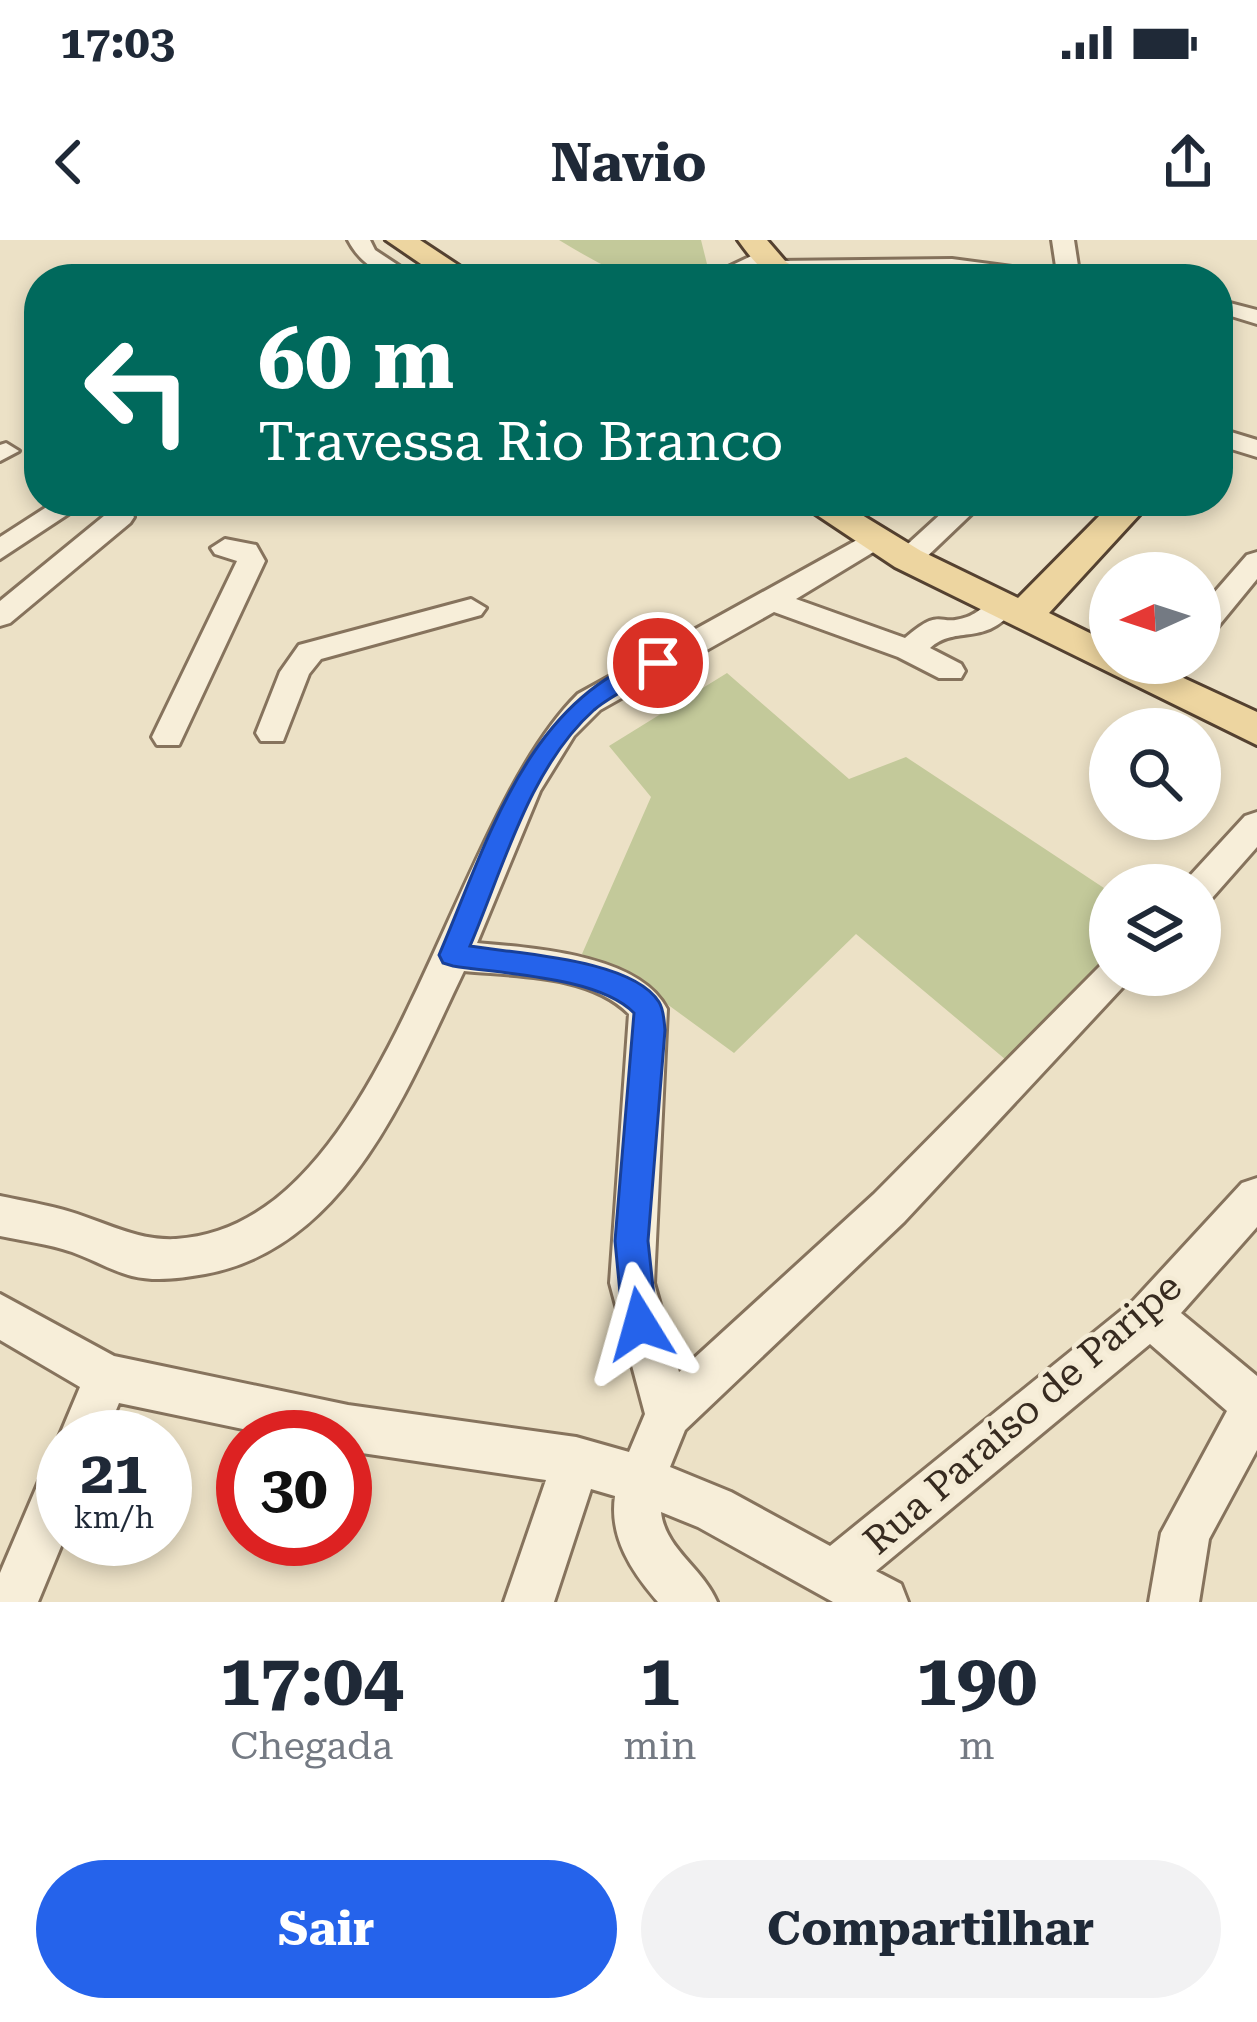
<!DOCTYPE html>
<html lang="pt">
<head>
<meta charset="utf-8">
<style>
	:root { --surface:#fff; --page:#f2f2f3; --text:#1f2937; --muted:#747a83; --accent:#2563eb }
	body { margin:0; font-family:"Roboto Serif",serif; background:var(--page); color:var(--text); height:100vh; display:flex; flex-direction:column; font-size:45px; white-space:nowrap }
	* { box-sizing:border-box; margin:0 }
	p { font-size:39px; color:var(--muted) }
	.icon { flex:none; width:66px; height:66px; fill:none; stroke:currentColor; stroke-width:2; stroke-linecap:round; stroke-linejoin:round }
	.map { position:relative; height:1362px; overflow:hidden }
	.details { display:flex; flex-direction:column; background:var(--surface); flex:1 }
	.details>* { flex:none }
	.top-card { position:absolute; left:24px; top:24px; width:1209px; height:252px; border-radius:48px; box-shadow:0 6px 18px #0003; background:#00695c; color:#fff; overflow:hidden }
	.needle { width:78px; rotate:267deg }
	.tools { position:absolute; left:1089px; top:312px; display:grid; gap:24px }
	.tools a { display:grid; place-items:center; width:132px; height:132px; border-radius:50%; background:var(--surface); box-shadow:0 6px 18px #0003; font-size:60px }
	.speed { position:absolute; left:36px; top:1170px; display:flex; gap:24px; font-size:60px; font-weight:700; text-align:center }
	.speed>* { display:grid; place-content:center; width:156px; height:156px; border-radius:50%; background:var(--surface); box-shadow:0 6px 18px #0003; line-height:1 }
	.speed small { font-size:30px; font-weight:400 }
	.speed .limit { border:18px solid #d22; background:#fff; color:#111 }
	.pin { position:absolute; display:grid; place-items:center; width:102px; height:102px; color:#fff; margin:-51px; border:6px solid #fff; border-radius:50%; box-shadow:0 3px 12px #0007 }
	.me { position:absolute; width:132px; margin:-66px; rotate:352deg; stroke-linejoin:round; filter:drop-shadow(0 0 9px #0008) }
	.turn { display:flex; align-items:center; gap:42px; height:252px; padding:0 36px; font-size:54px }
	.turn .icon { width:156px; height:156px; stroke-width:2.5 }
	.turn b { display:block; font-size:84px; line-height:102px }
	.eta { display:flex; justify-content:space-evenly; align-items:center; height:204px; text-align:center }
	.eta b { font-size:72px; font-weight:700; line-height:84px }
	.primary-button { display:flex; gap:24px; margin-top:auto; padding:24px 36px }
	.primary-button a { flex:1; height:138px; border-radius:72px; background:var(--accent); color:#fff; font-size:48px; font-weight:700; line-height:138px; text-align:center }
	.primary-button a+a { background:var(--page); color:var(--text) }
	.status { display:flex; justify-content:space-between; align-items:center; height:84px; padding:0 60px; background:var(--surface); direction:ltr }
	.status svg { height:33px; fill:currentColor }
	header { display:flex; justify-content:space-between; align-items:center; height:156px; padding:0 36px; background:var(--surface); font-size:54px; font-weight:700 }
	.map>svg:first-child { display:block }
	.green { fill:#c3c99a }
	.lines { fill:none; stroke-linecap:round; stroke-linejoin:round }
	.minor-casing { stroke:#86735d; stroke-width:6 }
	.major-casing { stroke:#544130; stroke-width:6 }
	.minor { fill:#f7eed9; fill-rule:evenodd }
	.major { fill:#edd5a0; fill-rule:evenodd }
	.route { fill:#2563eb; stroke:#184099; stroke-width:3 }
	.labels { text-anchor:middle; stroke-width:9; stroke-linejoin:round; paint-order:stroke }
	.near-street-label { font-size:39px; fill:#372b20; stroke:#f4ebd5 }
</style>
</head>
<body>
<div class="status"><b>17:03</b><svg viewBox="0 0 49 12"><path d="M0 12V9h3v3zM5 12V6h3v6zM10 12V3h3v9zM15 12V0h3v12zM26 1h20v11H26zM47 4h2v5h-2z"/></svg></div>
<header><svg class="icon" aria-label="back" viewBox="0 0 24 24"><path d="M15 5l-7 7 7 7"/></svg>Navio<svg class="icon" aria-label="share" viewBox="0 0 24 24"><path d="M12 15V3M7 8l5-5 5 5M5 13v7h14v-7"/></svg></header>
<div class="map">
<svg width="1257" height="1362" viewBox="0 0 1257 1362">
	<rect width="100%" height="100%" fill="#ece1c6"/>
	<!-- green -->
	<path class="green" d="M559 0H701L709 32C650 57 608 29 559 0Z
		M727 433 849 539 906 517 1110 652V735L1024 835 856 694 734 813 656 756 582 714 651 557 609 506Z"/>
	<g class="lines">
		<defs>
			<path id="minor" d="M348 0H370L375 10 419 39C388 39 363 29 348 0Z
				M1052 0H1074L1080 39H1003L952 33 776 35 765 28 776 21 952 19 1057 33Z
				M764 10 772 12V22L733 39H703Z
				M1218 60 1257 70V84L1218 72Z
				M1218 188 1257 200V217L1218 205Z
				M6 203 19 211 0 221V205Z
				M56 261H88L0 319V297Z
				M955 261H985L918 325H898L894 319 898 313Z
				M120 269 130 271 134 277 130 283 10 383 0 386V361L110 271Z
				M875 290 885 293 889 299 885 305 796 359 905 398C943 365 937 388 967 377 986 370 989 354 1011 360L1016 367C985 408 957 384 930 408L961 424 965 431 961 438H939L898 417 774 372 600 470 574 496 540 551 477 703C531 708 639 714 667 769L654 1043 679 1132 874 954 1102 724 1110 722V735H1134L904 982 685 1190 670 1227 731 1252 830 1306 1134 1060 1242 943 1257 938V987L1181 1073 1257 1136V1210L1209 1299 1199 1362H1149L1161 1293 1227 1171 1150 1104 876 1331 901 1344 908 1362H833L698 1287 661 1272C665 1309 703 1328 717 1362H658C632 1332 609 1298 615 1256L591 1249 554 1362H504L546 1240 348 1211 345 1197H281L119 1163 105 1197H63V1208L59 1197 80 1147 0 1100V1054L114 1116 348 1165 576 1197 629 1212 645 1174 610 1043 629 774C589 734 516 736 464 731 408 847 348 1008 205 1034 182 1038 156 1042 132 1036 112 1031 92 1019 72 1012 49 1004 24 1001 0 996V956C24 961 48 965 71 972 107 983 138 1001 176 999 388 986 446 584 578 454Z
				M225 299 256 305 265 321 179 505H157L152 497 237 321 215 314 211 308Z
				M1257 312V339L1211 395 1200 398V369L1247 315Z
				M471 359 486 368 481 375 321 419 309 434 283 501H261L256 493 280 432 299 405Z
				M1257 572V607L1212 658 1200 662V645H1184L1188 638 1245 576Z
				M63 1218 64 1299 38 1362H0V1333L46 1225Z"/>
			<path id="major" d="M386 0H420L479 39H443Z
				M738 0H767L786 22 814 39C770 39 764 36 738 0Z
				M796 261H839L921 311 1018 358 1114 261H1152L1049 373 1110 403V423H1151L1257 472V505L895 327Z"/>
		</defs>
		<!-- minor casing -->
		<use href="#minor" class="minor-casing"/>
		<!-- major casing -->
		<use href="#major" class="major-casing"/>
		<!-- minor -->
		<use href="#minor" class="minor"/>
		<!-- major -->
		<use href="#major" class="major"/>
	</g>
	<!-- route -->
	<path class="route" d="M658 415 669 423 666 428C643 441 614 453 594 470 529 528 503 629 470 706 518 714 632 719 659 762 664 770 664 781 665 790L648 1001 657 1084 652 1096 640 1100 628 1096 623 1084 615 1001 634 773C599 737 504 734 453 726L443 723 439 715C487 604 528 454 658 415Z"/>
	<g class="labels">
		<!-- near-street labels -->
		<g class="near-street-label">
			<text transform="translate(1022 1173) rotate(-41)" y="14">Rua Paraíso de Paripe</text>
		</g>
	</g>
</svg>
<div class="tools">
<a><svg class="needle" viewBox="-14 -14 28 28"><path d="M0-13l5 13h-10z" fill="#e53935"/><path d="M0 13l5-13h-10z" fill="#747a83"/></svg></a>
<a><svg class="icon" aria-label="search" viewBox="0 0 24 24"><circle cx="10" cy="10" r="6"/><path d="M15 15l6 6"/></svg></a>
<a><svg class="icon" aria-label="layers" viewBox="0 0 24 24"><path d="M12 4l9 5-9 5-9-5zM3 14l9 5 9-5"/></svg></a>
</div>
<div class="speed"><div>21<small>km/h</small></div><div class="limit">30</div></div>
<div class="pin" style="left:658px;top:423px;background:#d93025"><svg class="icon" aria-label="arrive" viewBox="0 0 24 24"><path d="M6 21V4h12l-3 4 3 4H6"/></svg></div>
<svg class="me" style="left:640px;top:1084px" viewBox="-20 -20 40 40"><path d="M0-17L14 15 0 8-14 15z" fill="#2563eb" stroke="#fff" stroke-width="4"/></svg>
<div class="top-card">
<div class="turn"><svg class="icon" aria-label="left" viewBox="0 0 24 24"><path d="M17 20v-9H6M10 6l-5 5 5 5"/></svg><div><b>60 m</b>Travessa Rio Branco</div></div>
</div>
</div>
<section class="details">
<div class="eta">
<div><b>17:04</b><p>Chegada</p></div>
<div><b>1</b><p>min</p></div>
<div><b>190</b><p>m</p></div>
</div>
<div class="primary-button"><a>Sair</a><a>Compartilhar</a></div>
</section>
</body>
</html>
